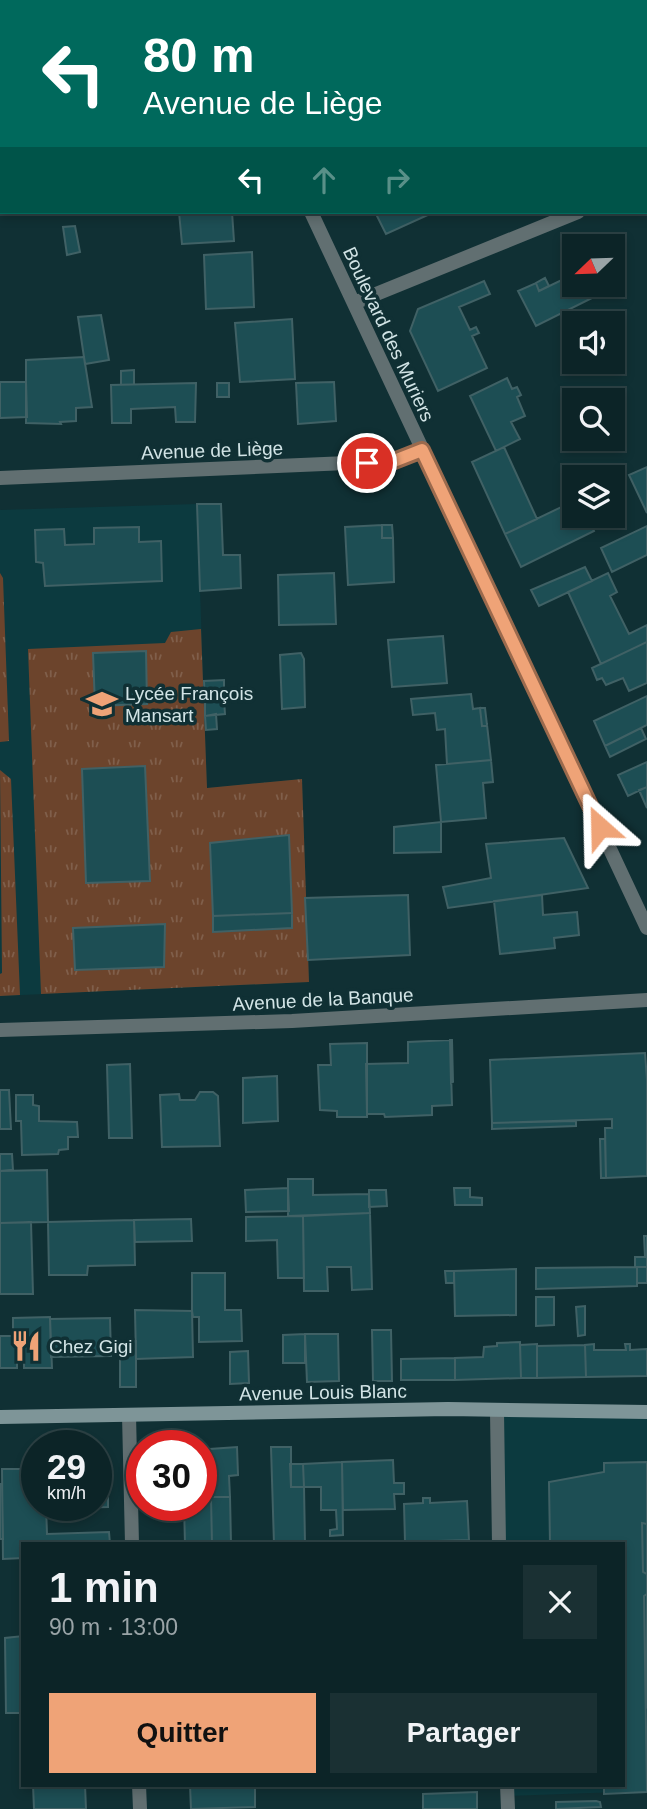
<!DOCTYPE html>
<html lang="fr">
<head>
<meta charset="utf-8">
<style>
	:root { --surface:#0c2427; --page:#1a3033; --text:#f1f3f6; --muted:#9aa4a7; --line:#2c4144; --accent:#efa377 }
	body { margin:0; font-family:Arial,sans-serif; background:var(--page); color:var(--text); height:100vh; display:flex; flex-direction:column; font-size:26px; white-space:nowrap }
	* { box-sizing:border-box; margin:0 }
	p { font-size:23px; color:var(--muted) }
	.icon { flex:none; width:38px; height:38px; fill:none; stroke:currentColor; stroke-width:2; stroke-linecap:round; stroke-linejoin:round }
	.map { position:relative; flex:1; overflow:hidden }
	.drawer { position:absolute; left:21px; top:1542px; width:604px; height:245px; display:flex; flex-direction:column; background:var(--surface); border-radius:0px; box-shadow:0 4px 10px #0003,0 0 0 2px var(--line) }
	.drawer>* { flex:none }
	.hud { position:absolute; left:0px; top:0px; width:648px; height:214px; box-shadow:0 4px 10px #0003,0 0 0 2px var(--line); background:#00695c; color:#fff; overflow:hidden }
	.needle { width:46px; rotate:247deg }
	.buttons { position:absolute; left:562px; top:234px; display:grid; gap:14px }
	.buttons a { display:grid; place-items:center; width:63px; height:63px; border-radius:0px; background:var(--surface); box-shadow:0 4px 10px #0003,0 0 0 2px var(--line); font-size:35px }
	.speed { position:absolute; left:21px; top:1430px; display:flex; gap:14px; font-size:35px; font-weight:700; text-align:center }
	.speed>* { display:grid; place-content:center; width:91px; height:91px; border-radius:50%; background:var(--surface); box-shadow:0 4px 10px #0003,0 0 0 2px var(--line); line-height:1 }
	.speed small { font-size:18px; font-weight:400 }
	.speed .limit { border:10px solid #d22; background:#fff; color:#111 }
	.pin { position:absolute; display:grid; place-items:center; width:60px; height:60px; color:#fff; margin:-30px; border:4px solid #fff; border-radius:50%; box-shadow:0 2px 7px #0007 }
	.me { position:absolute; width:77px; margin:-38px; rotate:335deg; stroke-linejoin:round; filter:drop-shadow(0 0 5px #0008) }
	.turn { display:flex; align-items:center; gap:24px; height:147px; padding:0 28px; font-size:32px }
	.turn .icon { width:91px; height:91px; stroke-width:2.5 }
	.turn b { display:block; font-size:49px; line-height:60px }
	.lanes { display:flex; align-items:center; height:66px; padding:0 28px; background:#0003; justify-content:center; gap:35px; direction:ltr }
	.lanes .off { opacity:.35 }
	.round { display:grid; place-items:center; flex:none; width:74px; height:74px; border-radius:0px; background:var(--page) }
	.headline { display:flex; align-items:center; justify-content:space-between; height:119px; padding:0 28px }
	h1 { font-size:42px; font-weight:700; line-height:52px }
	.button { display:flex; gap:14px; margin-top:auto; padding:14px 28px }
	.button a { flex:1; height:80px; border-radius:0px; background:var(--accent); color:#111; font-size:28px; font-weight:700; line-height:80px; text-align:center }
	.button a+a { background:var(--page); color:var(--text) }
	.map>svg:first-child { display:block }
	.built { fill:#0c3a3f }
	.grass { fill:url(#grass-tufts) }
	.building { fill:#1d4e54; stroke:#406165; stroke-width:2 }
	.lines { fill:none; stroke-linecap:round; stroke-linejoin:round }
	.street { stroke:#616f71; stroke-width:14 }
	.secondary { stroke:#7e9598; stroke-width:14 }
	.route-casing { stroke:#9b6a4d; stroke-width:18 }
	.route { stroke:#efa377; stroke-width:12 }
	.labels { text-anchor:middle; stroke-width:7; stroke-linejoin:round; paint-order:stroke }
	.street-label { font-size:19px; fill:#d2e4e6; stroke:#103034 }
	.poi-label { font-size:19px; fill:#d2e4e6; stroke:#103034; text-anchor:start }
</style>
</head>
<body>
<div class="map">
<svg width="647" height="1809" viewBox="0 0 647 1809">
	<defs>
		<pattern id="grass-tufts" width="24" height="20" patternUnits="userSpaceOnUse" patternTransform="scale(1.75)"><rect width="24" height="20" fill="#6c442c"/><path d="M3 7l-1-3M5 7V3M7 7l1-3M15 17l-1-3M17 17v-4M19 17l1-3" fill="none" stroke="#805f4b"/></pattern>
	</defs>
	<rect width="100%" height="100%" fill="#103034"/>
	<!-- built -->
	<path class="built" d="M197 504 207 788 302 779 309 982 0 996V510Z
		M497 1412H647V1791L507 1796V1785H623V1544L499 1543Z"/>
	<!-- grass -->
	<path class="grass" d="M0 573 3 578 9 741 0 742Z
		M201 629 207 788 302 779 309 982 41 994 28 649 165 643 171 632Z
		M0 770 11 779 20 995 0 996V974L2 973Z"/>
	<!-- building -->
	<path class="building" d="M252 0H301L253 2Z
		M179 212H232L234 241 182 244Z
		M375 212H429L430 214 386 234Z
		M75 226 80 252 67 255 63 227Z
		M252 252 254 307 206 309 204 255Z
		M574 274V285H603L606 291 536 326 518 291 536 283 539 291Z
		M545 278 549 286 539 291 536 283Z
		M484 281 490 294 459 307 470 330 476 327 479 333 472 336 487 368 438 391 410 331 418 309Z
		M101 315 109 360 85 364 78 317Z
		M292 319 295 379 240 382 235 323Z
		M84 357 92 407 76 408V421L60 422 61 424 26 423V360Z
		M134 370V385H121V371Z
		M507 378 512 389 517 387 521 395 517 397 525 416 511 422 520 439 496 451 470 396Z
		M0 382H26L27 417 0 418Z
		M334 382 336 421 298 424 296 383Z
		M196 383 195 422H176L175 407 131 409V423H112L111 385Z
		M217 383H229V397H217Z
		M504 447 537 519 505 534 472 462Z
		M647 467V513L629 475Z
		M574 501V516H587L594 531 521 567 505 534Z
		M197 504H221L223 555H240L241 588 200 591Z
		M382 525H392L393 538H382Z
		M382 525V538H393L394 582 348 585 345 527Z
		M647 526V555L612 572 601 548Z
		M139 527V542L161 541 162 581 45 586 43 563 36 562 35 530 64 529 65 545 94 544V528Z
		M585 567 592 581 539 606 531 590Z
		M334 573 336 624 279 625 278 575Z
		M608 573 617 592 610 596 629 634 647 625V642L601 664 568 592Z
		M443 636 447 683 392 687 388 640Z
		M647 642V683L629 691 623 678 606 685 602 678 597 680 592 668Z
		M146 651 147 704 95 706 93 653Z
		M301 653 304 659 305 707 282 709 280 655Z
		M224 680V700L205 702 204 681Z
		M471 694 473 709 480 708 482 726 487 725 491 760 447 764 445 729 437 730 435 713 413 715 411 699Z
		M647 696V725L605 746 594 721Z
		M224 700 225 714 205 716V702Z
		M480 708H485L487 725 482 726Z
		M216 714 217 729 206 730 205 716Z
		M641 728 646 739 610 757 605 746Z
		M491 760 493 782 483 783 486 818 441 822 436 765Z
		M647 762V787L628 796 618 775Z
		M145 766 150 881 86 883 82 769Z
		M647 787V808L639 790Z
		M441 822V852L394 853V827Z
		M289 835 292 913 213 916 210 843Z
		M564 838 588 888 448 908 443 887 491 878 486 844Z
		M408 895 410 955 308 960 305 898Z
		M542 895 543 915 577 912 579 935 554 938 555 948 500 954 494 901Z
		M292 913V928L213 932V916Z
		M165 924 164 967 75 970 73 928Z
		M450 1040 452 1105 432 1106V1115L385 1117 384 1114H367L366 1064 408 1063V1042Z
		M450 1040H452L453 1082 451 1083Z
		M367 1043V1117H337V1111L320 1110 318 1065H331L330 1044Z
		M645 1053 647 1080V1176L606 1178 605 1128H612V1119L492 1123 490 1060Z
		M130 1064 132 1138H109L107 1065Z
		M277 1076 278 1121 243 1123V1078Z
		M0 1090H9L11 1129H0Z
		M200 1092H213L218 1096 220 1146 162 1147 160 1095 179 1094 180 1100H195Z
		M16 1095H33V1105L39 1106V1121L77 1122 78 1137H68V1149L59 1150 58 1154 22 1155 21 1121H16Z
		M576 1121V1126L492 1129V1123Z
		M600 1139H605L606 1178H601Z
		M0 1154H12L13 1170 0 1171Z
		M47 1170 48 1222 0 1223V1171Z
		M288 1179H313V1195L369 1194 370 1213 288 1216Z
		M288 1188 289 1211 246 1212 245 1190Z
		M454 1188H470V1197L482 1198V1205H455Z
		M369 1190H386L387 1206 369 1207Z
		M370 1213 372 1289 352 1290 351 1267H327L328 1291H304L303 1216Z
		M303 1216 304 1278H278L277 1240 246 1241V1217Z
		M191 1219 192 1241 135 1242 134 1220Z
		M134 1220 135 1265 88 1266 87 1275H49L48 1222Z
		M31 1222 33 1294H0V1223Z
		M644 1236H647V1267H635V1257H645Z
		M637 1267H647V1283H637Z
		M637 1267V1286L536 1289V1268Z
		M516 1269V1315L455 1316 454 1271Z
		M445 1271H454V1283H446Z
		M192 1273H225V1310H241L242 1341 199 1342V1317H193L192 1311Z
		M536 1297H554V1325L536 1326Z
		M585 1306V1335L578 1336 576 1307Z
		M135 1310 192 1311 193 1357 136 1359Z
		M50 1317 52 1368H24V1361H17V1368H0V1336H13V1318Z
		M110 1318 111 1356 51 1357 50 1319Z
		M372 1330H391L392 1381H373Z
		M305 1334V1363H283V1335Z
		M305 1334H338L339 1381 307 1382Z
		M120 1341H136V1387H120Z
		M520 1342 521 1378 455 1380V1358L483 1357 484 1347 497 1346V1343Z
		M537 1344V1378H521L520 1345Z
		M594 1344V1350H626L625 1344H630V1350L647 1349V1376L586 1377 585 1345Z
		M585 1345 586 1377 537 1378V1346Z
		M248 1351 249 1383 230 1384V1352Z
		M455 1358V1380H401V1359Z
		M237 1447 238 1475 229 1476 230 1497H211L210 1449Z
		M271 1447H291V1487H304L305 1544H274Z
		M201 1449H210L211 1497 201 1498Z
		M393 1460 394 1483H404V1494H394L395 1509 343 1510 342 1462Z
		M342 1462 343 1535 330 1536V1530L337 1529 336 1510H321V1487H304L303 1464Z
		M647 1462V1524L642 1523 643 1572 647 1574V1594L644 1596 647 1792 604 1794V1785H623V1544H550L549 1482 604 1472V1463Z
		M290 1464H303L304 1487H291Z
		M2 1469H37V1505H46L47 1534 109 1532 110 1544H23V1558L3 1559Z
		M0 1484H2L3 1539H0Z
		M96 1484H108V1507L73 1508V1505H96Z
		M211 1497 212 1544H185L184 1505H201V1498Z
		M211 1497H230L231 1544H212Z
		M423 1498H430V1503L467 1501 469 1540 405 1542 404 1504 423 1503Z
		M642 1523 647 1524V1574L643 1572Z
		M447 1541V1544H391V1543Z
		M647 1594V1707L646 1708 644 1596Z
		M23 1636V1713H6L5 1638Z
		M33 1785H85L86 1809H34Z
		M190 1785H255V1807L191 1809Z
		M477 1792V1809H423V1794Z
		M596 1801 600 1802 601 1807 556 1809V1802Z"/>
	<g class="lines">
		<!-- street -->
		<path class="street" d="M212 0 213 2
			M646 184H647
			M311 212 647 928
			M354 303 578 212
			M0 478 394 461 422 450
			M0 1030 292 1021 647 1000
			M497 1412 499 1544
			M129 1415 132 1544
			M139 1785 140 1809
			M507 1785 508 1809"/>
		<!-- secondary -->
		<path class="secondary" d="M0 1417 448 1409 647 1412"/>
	</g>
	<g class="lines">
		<defs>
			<path id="route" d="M367 463 394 461 422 450 600 827"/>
		</defs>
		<!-- route casing -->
		<use href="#route" class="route-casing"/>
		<!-- route -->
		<use href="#route" class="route"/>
	</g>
	<!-- icons -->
	<defs>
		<symbol id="school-bare" viewBox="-9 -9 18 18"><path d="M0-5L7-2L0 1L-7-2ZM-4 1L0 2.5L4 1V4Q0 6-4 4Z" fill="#efa377" stroke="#103034" stroke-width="2.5" paint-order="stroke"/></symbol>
		<symbol id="restaurant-bare" viewBox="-9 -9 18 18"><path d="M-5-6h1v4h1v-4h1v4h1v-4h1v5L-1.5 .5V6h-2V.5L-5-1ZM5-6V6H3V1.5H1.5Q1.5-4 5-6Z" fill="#efa377" stroke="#103034" stroke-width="2.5" paint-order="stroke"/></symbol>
	</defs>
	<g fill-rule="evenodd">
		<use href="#school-bare" x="80" y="682" width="44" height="44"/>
		<use href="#restaurant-bare" x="4" y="1324" width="44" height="44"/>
	</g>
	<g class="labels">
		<!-- street labels -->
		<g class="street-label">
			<text transform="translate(389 334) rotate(65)" y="7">Boulevard des Muriers</text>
			<text transform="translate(212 450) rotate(-2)" y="7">Avenue de Liège</text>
			<text transform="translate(323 999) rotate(-3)" y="7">Avenue de la Banque</text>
			<text transform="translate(323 1392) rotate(-1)" y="7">Avenue Louis Blanc</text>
		</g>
		<!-- poi labels -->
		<g class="poi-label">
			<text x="125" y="700">Lycée François<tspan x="125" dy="22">Mansart</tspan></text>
			<text x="49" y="1353">Chez Gigi</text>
		</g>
	</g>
</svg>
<div class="buttons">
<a><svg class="needle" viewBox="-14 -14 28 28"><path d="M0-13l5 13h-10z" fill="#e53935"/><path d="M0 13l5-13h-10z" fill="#9aa4a7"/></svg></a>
<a><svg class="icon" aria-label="sound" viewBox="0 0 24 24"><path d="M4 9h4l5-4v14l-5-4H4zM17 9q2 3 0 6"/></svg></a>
<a><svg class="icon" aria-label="search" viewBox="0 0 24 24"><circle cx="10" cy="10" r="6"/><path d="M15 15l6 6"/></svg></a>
<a><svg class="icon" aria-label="layers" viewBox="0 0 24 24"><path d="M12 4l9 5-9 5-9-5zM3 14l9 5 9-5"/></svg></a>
</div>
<div class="speed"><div>29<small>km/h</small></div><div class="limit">30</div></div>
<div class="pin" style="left:367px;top:463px;background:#d93025"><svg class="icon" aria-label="arrive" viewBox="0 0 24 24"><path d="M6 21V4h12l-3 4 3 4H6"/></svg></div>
<svg class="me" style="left:600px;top:827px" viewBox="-20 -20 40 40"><path d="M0-17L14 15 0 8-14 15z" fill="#efa377" stroke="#fff" stroke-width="4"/></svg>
<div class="hud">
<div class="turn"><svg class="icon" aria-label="left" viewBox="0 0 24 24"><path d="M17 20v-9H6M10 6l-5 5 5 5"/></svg><div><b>80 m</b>Avenue de Liège</div></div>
<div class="lanes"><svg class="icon" aria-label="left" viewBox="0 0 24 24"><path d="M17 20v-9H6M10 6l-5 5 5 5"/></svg><svg class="icon off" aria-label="ahead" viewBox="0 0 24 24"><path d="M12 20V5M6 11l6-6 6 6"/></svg><svg class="icon off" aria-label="right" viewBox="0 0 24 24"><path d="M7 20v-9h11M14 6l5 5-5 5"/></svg></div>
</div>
<section class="drawer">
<div class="headline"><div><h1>1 min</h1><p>90 m · 13:00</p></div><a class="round"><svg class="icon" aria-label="close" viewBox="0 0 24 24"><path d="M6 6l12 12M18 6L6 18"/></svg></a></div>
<div class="button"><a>Quitter</a><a>Partager</a></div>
</section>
</div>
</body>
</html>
